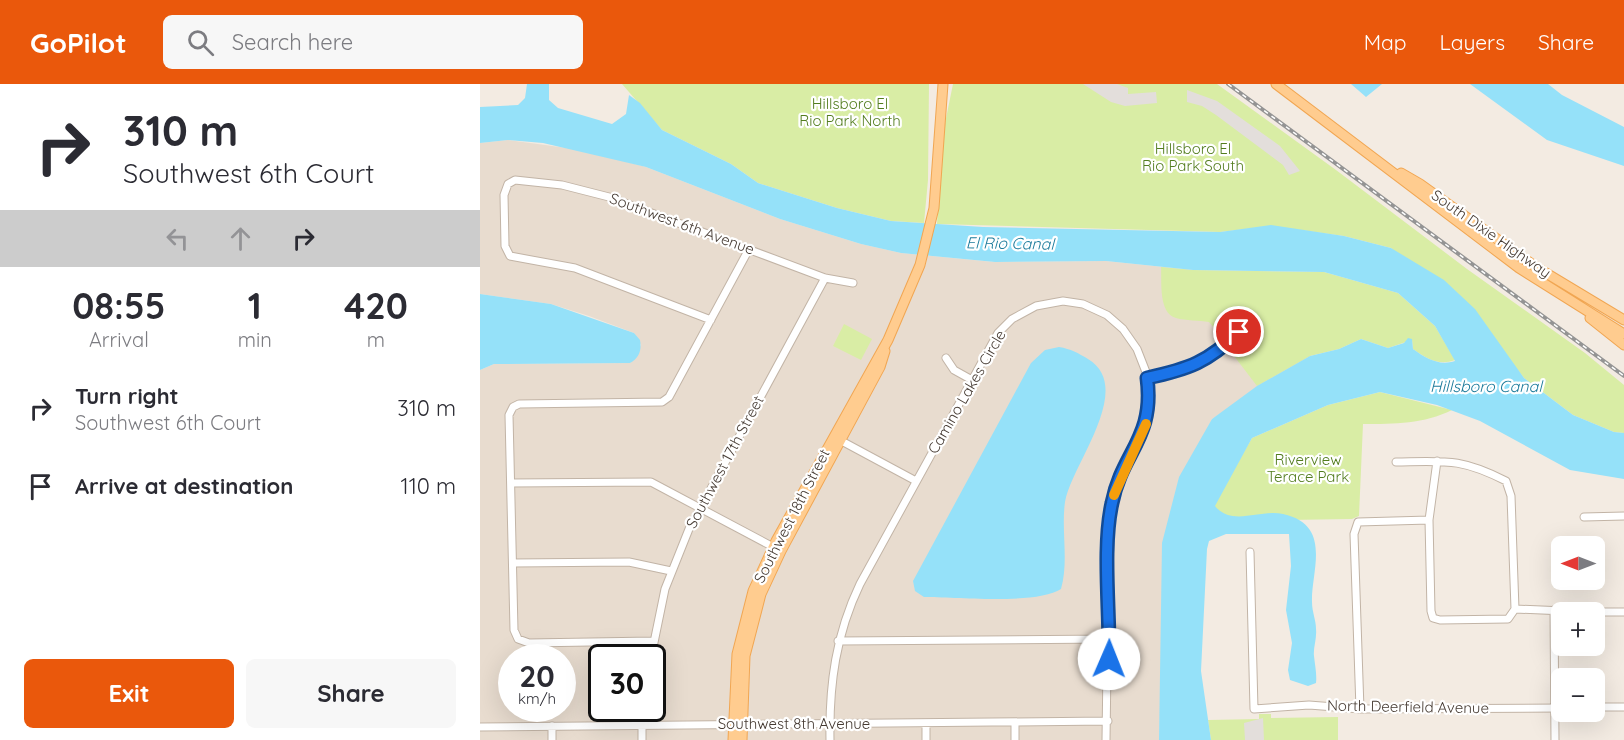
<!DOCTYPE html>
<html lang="en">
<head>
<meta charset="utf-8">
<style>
	:root { --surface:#fff; --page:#f7f7f7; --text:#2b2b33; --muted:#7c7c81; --accent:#ea580c }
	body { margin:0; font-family:Quicksand,sans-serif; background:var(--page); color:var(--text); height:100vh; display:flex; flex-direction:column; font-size:22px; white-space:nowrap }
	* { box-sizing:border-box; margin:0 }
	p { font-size:20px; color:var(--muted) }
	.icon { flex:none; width:33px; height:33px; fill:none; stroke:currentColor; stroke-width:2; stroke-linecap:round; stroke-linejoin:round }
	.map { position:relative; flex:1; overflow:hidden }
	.details { display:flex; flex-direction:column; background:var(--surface); width:480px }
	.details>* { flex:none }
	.hud { background:#fff; color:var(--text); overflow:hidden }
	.needle { width:39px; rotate:270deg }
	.tools { position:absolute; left:1071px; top:452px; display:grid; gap:12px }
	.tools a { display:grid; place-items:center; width:54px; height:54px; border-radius:9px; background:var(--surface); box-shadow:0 6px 24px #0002; font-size:30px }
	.speed { position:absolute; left:18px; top:560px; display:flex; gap:12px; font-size:30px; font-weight:700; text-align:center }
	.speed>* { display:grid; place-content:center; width:78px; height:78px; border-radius:50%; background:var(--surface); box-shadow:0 6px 24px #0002; line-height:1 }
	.speed small { font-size:15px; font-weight:400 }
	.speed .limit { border:3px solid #111; border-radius:9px; background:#fff; color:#111 }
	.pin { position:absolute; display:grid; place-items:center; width:51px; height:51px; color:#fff; margin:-26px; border:3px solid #fff; border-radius:50%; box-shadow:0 2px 6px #0007 }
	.me { position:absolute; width:66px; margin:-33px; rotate:1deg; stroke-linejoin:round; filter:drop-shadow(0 0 4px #0008) }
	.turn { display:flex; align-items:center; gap:21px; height:126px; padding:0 24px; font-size:27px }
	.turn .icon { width:78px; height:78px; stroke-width:2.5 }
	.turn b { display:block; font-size:42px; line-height:51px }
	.lanes { display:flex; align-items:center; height:57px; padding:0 24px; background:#0003; justify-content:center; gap:30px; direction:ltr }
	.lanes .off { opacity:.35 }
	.eta { display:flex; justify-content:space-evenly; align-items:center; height:102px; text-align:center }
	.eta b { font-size:36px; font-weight:700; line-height:42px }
	.primary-button { display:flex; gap:12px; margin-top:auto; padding:12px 24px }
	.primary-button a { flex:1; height:69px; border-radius:9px; background:var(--accent); color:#fff; font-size:24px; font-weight:700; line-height:69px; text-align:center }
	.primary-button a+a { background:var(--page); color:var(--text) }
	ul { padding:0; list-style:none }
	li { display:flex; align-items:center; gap:18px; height:78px; padding:0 24px }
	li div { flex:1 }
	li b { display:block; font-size:22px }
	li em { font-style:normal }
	header { display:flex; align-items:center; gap:36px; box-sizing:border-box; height:84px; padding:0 30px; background:var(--accent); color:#fff }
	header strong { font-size:28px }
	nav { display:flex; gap:33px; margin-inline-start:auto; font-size:21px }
	.search { width:420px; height:54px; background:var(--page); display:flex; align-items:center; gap:15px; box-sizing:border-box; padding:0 21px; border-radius:9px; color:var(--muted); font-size:22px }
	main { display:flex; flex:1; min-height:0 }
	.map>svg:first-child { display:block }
	.residential { fill:#e8dccf; fill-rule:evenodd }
	.green { fill:#d9eda5 }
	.parking { fill:#e3dedb }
	.water { fill:#95e1f9 }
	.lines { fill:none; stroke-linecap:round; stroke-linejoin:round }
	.minor-casing { stroke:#c2b4a6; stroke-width:9 }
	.major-casing { stroke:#f1a652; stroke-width:11 }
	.minor { stroke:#fff; stroke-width:7 }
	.major { stroke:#ffcc8f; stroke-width:9 }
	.rail-casing { stroke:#949494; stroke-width:4 }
	.rail { stroke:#fff; stroke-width:1.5; stroke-dasharray:4.5; stroke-linecap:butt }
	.route-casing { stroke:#114b97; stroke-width:15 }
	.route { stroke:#1a73e8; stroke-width:10 }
	.slow { stroke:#f59e0b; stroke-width:10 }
	.labels { text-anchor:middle; stroke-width:4.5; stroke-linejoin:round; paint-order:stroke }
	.park-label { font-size:15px; fill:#537d1f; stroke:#fff }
	.street-label { font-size:15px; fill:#453a32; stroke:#fff }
	.water-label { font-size:16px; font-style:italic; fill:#1c7b9b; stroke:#fff }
</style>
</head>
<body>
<header>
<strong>GoPilot</strong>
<div class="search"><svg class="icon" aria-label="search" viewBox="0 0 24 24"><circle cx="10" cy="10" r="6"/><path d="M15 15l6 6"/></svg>Search here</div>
<nav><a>Map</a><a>Layers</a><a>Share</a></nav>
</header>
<main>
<section class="details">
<div class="hud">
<div class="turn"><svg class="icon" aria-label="right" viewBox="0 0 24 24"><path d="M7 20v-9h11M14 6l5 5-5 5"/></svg><div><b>310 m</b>Southwest 6th Court</div></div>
<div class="lanes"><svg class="icon off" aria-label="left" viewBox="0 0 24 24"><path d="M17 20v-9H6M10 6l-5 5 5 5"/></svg><svg class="icon off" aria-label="ahead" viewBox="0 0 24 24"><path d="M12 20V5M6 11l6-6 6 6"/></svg><svg class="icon" aria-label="right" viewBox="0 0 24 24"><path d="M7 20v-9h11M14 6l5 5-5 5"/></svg></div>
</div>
<div class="eta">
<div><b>08:55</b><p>Arrival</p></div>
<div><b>1</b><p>min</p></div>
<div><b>420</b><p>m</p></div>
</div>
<ul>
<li><svg class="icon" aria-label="right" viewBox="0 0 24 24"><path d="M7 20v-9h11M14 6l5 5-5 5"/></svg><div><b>Turn right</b><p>Southwest 6th Court</p></div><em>310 m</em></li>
<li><svg class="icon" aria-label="arrive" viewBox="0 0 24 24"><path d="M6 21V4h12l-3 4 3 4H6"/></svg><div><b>Arrive at destination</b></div><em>110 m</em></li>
</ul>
<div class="primary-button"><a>Exit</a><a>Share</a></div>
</section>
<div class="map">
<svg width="1144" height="656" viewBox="0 0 1144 656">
	<rect width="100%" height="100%" fill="#f3ebe2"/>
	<!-- residential -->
	<path class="residential" d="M28 56 102 66 166 83 300 135 381 160 421 169 514 178 626 177 713 186 830 272 732 335 680 631 679 656H0V286L14 280 150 279 161 261 154 249 109 232 71 220 0 210V59ZM32 573H82V624H32ZM122 573H172V624H122Z"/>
	<!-- green -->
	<path class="green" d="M142 0H449L448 96 444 139 411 137 357 124 278 99 251 80 182 46Z
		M473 0H737L856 86 987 185 1105 269 1144 301V349L1134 348 1093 331 1044 294 1019 262 911 164 864 152 791 142 740 148 457 140 463 49Z
		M681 183 713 186 844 188 918 209 955 242 975 276C959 282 947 275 933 265L932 256 908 264 881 255 859 265 830 272 777 302 751 268 756 263 771 258 774 247 772 240 752 237 746 243 743 256 735 255 734 244 729 238C719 236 706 237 696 234 678 229 682 197 681 183Z
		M364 240 392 255 381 276 353 262Z
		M900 308 972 326C944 340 915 340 883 340L879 432 872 435 731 437 736 416 772 354 848 321Z
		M779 630H791V634L858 633V656H731L728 636 779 635Z"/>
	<!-- parking -->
	<path class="parking" d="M603 0H637L648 4V10L676 8 677 19 645 22 631 18Z
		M707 6 737 17 800 62 820 87 809 91 803 81 736 31 722 22 707 18Z
		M783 634 784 656H765L764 639Z"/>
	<!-- water -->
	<path class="water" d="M47 0H69V16L78 24 132 40 146 30 149 11 160 19 182 46 251 80 278 99 357 124 411 137 503 143 740 148 791 141 864 152 911 164 964 196 995 225 1044 294 1093 331 1134 348 1144 349V395L1090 386 1000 337 957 321 900 308 848 321 772 354 735 422C752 443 780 425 803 430 853 441 831 487 832 518 832 528 836 536 836 545 837 555 833 564 834 572 835 582 837 590 836 599L828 602 810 596 808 586 812 559 806 526 811 482 809 450H746L729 457 727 465 721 587 731 656H679L682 459 699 393 732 335 777 302 830 272 859 265 881 255 908 264 924 259 928 254 932 255 933 265C947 275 959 282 975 277L955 242 918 209 844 188 713 186 626 177 515 178 421 169 381 160 300 135 166 83 63 59 28 56 0 59V23L38 21 45 14Z
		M871 0H902L886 13Z
		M990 0H1068L1082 11 1144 43V82L1067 56Z
		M0 210 71 220 154 249 160 256C162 266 159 274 150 279L14 280 0 286Z
		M579 263C591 265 598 269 608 275 656 304 591 381 585 418 581 447 589 477 581 505 557 521 475 513 444 513L435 507 433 497 551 279 565 266Z"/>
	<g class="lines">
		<defs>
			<path id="minor" d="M231 236 95 184 30 172 25 162 24 111 28 100 35 96 82 101 129 113 345 194 373 199
				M466 274 474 286 492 296
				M667 294C708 285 728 278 759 248
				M356 354 436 397
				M957 377 949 436 951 527 953 534 960 536 1028 535 1035 525 1108 528
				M916 378C966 377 981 374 1026 397L1031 412 1035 525
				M31 399 171 398 297 465
				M1104 433 1144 432
				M770 468 774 625 829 621 880 625 1082 624
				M33 479 149 478 191 487
				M1074 526 1075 656
				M1114 528H1144
				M173 557 49 559 38 555 34 546 29 331 33 323 39 320 182 318 189 313 269 165
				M358 557 630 555
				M171 573 185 505 209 445 345 194
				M1114 623H1144
				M880 625 874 450 878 438 949 436
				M535 638V656
				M446 639V656
				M72 642V656
				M0 643 628 637
				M162 656V624
				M350 656C349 600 356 550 380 500L518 249 532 235 556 222 583 217 603 220 627 231 643 245 657 265 666 288 669 317 666 341 640 393 629 434 626 656"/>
			<path id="major" d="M796 0 1039 184 1144 250
				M921 89 940 100 1056 183 1144 236
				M1110 234 1144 261
				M253 656 257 570 273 507 296 457 408 256 440 181 454 124 463 0
				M262 656 265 572 281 510 301 467 400 283 405 267"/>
		</defs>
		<!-- minor casing -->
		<use href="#minor" class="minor-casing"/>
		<!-- major casing -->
		<use href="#major" class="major-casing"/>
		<!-- minor -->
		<use href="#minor" class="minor"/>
		<!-- major -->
		<use href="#major" class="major"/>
		<defs>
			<path id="rail" d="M748 0 1144 292"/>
		</defs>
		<!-- rail casing -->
		<use href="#rail" class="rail-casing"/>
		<!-- rail -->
		<use href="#rail" class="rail"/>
	</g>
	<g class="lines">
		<defs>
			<path id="route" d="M629 575C630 528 622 463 632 419 642 368 675 354 667 294 709 285 728 278 759 248"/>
		</defs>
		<!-- route casing -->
		<use href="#route" class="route-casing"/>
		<!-- route -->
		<use href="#route" class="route"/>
		<!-- slow -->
		<path class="slow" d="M634 411 666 340"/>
	</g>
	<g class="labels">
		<!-- park labels -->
		<g class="park-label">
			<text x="370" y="25">Hillsboro El<tspan x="370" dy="17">Rio Park North</tspan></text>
			<text x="713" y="70">Hillsboro El<tspan x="713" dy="17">Rio Park South</tspan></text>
			<text x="828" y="381">Riverview<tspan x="828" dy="17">Terace Park</tspan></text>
		</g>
		<!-- street labels -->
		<g class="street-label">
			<text transform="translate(202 140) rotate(20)" y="5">Southwest 6th Avenue</text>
			<text transform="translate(1011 150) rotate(35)" y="5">South Dixie Highway</text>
			<text transform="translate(487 308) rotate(-60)" y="5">Camino Lakes Circle</text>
			<text transform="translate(245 378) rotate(-62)" y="5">Southwest 17th Street</text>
			<text transform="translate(312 432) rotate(-63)" y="5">Southwest 18th Street</text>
			<text transform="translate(928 623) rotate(1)" y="5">North Deerfield Avenue</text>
			<text x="314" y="645">Southwest 8th Avenue</text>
		</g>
		<!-- water labels -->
		<g class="water-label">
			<text transform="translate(530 159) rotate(1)" y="6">El Rio Canal</text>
			<text x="1006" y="308">Hillsboro Canal</text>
		</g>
	</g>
</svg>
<div class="tools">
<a><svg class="needle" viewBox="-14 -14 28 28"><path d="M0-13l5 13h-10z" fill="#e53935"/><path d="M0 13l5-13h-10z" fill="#7c7c81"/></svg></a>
<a>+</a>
<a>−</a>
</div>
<div class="speed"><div>20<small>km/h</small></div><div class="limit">30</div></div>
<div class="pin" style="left:759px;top:248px;background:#d93025"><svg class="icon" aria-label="arrive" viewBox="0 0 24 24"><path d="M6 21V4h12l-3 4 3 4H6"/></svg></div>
<svg class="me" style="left:629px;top:575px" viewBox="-20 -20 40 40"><circle r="19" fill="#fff"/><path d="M0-13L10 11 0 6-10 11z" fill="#1a73e8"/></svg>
</div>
</main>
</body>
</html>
